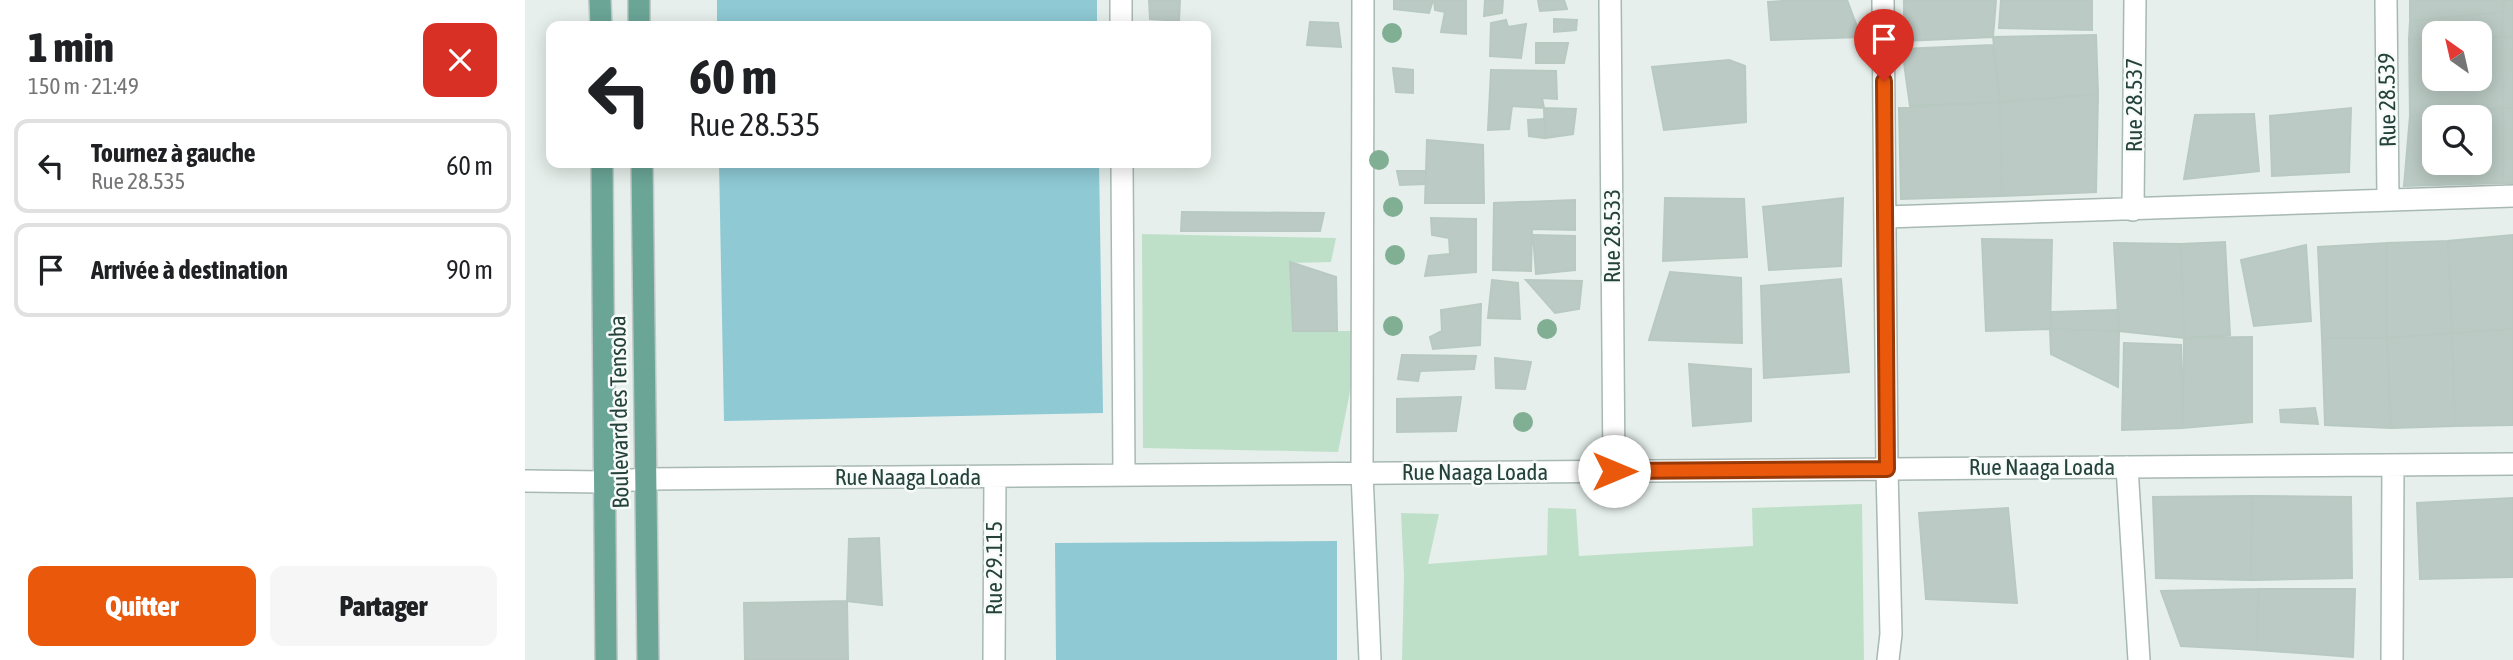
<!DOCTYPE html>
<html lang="fr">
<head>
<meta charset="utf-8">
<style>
	:root { --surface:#fff; --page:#f6f6f6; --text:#202124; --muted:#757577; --line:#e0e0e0; --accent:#ea580c }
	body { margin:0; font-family:"Asap Condensed",sans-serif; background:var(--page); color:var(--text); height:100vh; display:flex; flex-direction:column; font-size:26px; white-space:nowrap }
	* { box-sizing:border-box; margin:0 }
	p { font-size:23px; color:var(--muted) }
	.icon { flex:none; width:38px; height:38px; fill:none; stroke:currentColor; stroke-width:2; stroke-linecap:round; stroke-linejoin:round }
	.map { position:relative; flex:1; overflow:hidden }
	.side { display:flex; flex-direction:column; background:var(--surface); width:525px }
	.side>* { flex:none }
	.top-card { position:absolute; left:21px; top:21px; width:665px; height:147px; border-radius:14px; box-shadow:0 4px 18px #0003; background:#fff; color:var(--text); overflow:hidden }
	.needle { width:46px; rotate:326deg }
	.tools { position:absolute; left:1897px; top:21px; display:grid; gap:14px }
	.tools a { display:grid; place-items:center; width:70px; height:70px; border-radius:14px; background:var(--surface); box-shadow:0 4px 18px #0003; font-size:35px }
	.pin { position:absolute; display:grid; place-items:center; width:60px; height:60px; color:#fff; margin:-72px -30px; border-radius:50% 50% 50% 0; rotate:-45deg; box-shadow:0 0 7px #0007 }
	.pin .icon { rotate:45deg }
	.me { position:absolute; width:77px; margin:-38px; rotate:90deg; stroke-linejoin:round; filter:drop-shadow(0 0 5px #0008) }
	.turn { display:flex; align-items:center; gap:24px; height:147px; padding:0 28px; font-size:32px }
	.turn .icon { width:91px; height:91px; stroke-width:2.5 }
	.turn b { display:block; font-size:49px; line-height:60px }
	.round { display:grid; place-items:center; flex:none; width:74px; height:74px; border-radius:14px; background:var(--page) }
	.summary { display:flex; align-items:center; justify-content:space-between; height:119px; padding:0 28px }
	h1 { font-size:42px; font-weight:800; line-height:52px }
	.cta { display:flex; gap:14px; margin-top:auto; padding:14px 28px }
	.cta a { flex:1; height:80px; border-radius:14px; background:var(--accent); color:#fff; font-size:28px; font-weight:800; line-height:80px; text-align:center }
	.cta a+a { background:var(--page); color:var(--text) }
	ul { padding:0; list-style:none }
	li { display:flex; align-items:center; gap:21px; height:94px; margin:0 14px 10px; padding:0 14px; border:4px solid var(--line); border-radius:14px }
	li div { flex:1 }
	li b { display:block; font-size:26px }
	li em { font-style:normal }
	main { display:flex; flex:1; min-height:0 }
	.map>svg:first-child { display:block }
	.green { fill:#bfe0c8 }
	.water { fill:#8ec9d4 }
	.building { fill:#bbcac4; stroke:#b8c9c2; stroke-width:2; fill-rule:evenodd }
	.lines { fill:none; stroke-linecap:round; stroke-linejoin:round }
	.minor-casing { stroke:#a8b8b2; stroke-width:24 }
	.major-casing { stroke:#c2cac8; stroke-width:24 }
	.minor { stroke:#fff; stroke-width:21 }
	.major { stroke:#6aa596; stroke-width:21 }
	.tree { fill:#80af93 }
	.route-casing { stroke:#983908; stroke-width:18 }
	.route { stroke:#ea580c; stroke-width:12 }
	.labels { text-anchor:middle; stroke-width:5; stroke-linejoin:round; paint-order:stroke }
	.street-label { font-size:23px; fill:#24423a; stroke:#f7fbf9 }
</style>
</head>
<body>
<main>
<section class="side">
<div class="summary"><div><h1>1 min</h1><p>150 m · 21:49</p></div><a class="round" style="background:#d93025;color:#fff"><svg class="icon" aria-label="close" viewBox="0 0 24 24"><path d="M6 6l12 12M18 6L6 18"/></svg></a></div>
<ul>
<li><svg class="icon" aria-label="left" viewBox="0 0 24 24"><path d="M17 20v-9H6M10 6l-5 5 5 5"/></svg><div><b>Tournez à gauche</b><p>Rue 28.535</p></div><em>60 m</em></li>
<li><svg class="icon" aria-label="arrive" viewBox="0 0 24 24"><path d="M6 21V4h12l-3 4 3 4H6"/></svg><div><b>Arrivée à destination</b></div><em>90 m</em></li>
</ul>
<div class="cta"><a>Quitter</a><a>Partager</a></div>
</section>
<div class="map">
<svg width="1988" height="660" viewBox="0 0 1988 660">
	<rect width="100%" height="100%" fill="#e6efeb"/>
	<!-- green -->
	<path class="green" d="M617 234 811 238 806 262 765 263 768 331H837L813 452 618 448Z
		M1337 504 1339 660H877L879 576 876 513 914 514 903 564 1022 555 1023 508 1051 509 1054 556 1228 546 1227 508Z"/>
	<!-- water -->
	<path class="water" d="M192 0H572V26H192Z
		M194 163H574L578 413 199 421Z
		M812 541V660H531L530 543Z"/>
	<!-- building -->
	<path class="building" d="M624 0H655L654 21 625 19Z
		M869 0H908L904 13 869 9Z
		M909 0H941V34L916 32 920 12 910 10Z
		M960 0H978L977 13 959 16Z
		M1013 0H1039L1042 9 1015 11Z
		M1272 0H1322L1336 37 1246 40 1243 2Z
		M1379 0H1471L1468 37 1379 41Z
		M1476 0H1567V30L1474 28Z
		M1885 0H1978L1977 12 1885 21Z
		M1979 0H1988V37H1977Z
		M1977 12V37H1955V33H1909V38L1884 39 1885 21Z
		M1029 19 1052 20 1051 30 1029 32Z
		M981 20 983 27 1001 24 996 58 965 56 966 23Z
		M785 22 813 23 816 47 782 45Z
		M1571 35 1573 94 1475 102 1468 37Z
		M1955 37H1977L1978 108 1885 116 1884 39 1909 38V79H1955Z
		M1977 37H1988V108H1978Z
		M1011 43H1043L1039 63H1011Z
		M1467 45 1475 102 1385 106 1377 49Z
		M1204 60 1220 66 1221 122 1139 130 1127 67Z
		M868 68 888 70V93L871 92Z
		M966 70 1031 71 1032 99 1017 98 1019 108 987 106 984 129 963 130Z
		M1573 94 1571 192 1477 196 1475 102Z
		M1475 102 1477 196 1376 199 1374 108Z
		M1019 108 1051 109 1048 134 1020 138Z
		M1826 108 1824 172 1747 176 1745 116Z
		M1978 108V183L1879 186 1885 116ZM1909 117H1955V163H1909Z
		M1978 108H1988V183H1978Z
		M1729 114 1734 171 1659 179 1670 115Z
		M1021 119 1020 138 1004 136 1003 120Z
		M902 140 958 145 959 203H900Z
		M872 171H901V184L875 185Z
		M1140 198 1219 199 1222 257 1138 261Z
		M1318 198 1316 266 1244 270 1238 207Z
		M1050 200V230L1007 229 1006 271 968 270 969 203Z
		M657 212 799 213 795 231H656Z
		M906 218 951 219V272L900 276 904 256 925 254 924 238 907 235Z
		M1008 235 1050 236V270L1011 274Z
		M1988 235V329L1927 333 1923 241Z
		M1457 239 1527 240 1525 329 1461 331Z
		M1923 241 1927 333 1862 338V243Z
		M1700 242 1705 335 1659 338 1656 244Z
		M1589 243 1656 244 1659 338 1594 331Z
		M1862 243V338H1797L1793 247Z
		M1781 245 1786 321 1729 326 1716 260Z
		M765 262 811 277 812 331H768Z
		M1145 272 1216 278 1217 343 1124 340Z
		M1316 279 1324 372 1239 378 1236 286Z
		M967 280 993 283 995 319 963 318Z
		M1001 280 1057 281 1054 309 1030 313Z
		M956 304 955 345 908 349 905 337 917 331 916 310Z
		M1593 310 1594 331 1525 329 1527 312Z
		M1525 329 1594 331 1593 387 1526 354Z
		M1988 329V425L1930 426 1927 333Z
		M1927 333 1930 426 1866 428 1862 338Z
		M1727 337V422L1658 428 1659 338Z
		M1797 338H1862L1866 428 1800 425Z
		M1599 343 1656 345 1658 428 1597 430Z
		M877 355 951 356 949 369 895 371 893 381 873 379Z
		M970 358 1006 362 1000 389 971 388Z
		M1164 364 1226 369V421L1168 426Z
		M936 397 931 431 872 432V399Z
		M1790 408 1793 424 1756 422 1755 410Z
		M1727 496 1726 580 1631 578 1628 497Z
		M1727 496 1826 497 1827 578 1726 580Z
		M1988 498 1987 577 1895 579 1892 503Z
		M1483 508 1492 603 1401 599 1394 513Z
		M354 538 357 605 322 601 324 539Z
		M1733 589 1732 650 1656 646 1636 591Z
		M1733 589H1830L1828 657 1732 650Z
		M322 601 323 660H220L219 603Z"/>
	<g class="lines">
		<defs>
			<path id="minor" d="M596 0V26
				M838 0 837 473 845 660
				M1085 0 1089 471
				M1358 0 1362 469 1366 634 1363 660
				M1861 0 1863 200
				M597 163 599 475
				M1608 210 1610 0
				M1361 217 1988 196
				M1602 467 1614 660
				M0 481 80 482 122 479 1988 464
				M469 660 470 477
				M1867 660 1868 465"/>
			<path id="major" d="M75 0 76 26
				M114 0V26
				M77 163 81 660
				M117 163 123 660"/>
		</defs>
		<!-- minor casing -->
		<use href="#minor" class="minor-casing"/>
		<!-- major casing -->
		<use href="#major" class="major-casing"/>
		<!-- minor -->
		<use href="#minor" class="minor"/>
		<!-- major -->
		<use href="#major" class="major"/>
	</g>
	<!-- trees -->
	<g class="tree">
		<circle cx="867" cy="33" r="10"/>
		<circle cx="854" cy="160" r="10"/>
		<circle cx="868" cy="207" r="10"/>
		<circle cx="870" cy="255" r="10"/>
		<circle cx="868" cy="326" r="10"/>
		<circle cx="1022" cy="329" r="10"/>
		<circle cx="998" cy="422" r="10"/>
	</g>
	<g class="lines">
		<defs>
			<path id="route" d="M1089 471 1362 469 1359 81"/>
		</defs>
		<!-- route casing -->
		<use href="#route" class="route-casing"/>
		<!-- route -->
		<use href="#route" class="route"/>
	</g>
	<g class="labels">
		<!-- street labels -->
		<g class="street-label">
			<text transform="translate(1862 100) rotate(-91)" y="8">Rue 28.539</text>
			<text transform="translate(1609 105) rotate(-90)" y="8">Rue 28.537</text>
			<text transform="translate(1087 236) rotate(-90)" y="8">Rue 28.533</text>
			<text transform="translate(94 412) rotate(-91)" y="8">Boulevard des Tensoba</text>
			<text x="1517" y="475">Rue Naaga Loada</text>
			<text x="950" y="480">Rue Naaga Loada</text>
			<text x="383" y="485">Rue Naaga Loada</text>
			<text transform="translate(469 568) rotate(-90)" y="8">Rue 29.115</text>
		</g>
	</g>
</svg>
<div class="tools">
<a><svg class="needle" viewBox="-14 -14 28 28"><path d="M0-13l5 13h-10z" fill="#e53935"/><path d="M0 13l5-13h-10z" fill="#757577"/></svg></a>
<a><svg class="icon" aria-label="search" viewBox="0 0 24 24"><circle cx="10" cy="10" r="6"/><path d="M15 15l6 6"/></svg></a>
</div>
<div class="pin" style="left:1359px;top:81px;background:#d93025"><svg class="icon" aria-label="arrive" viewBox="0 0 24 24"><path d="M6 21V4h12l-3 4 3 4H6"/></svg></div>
<svg class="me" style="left:1089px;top:471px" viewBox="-20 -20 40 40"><circle r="19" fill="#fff"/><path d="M0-13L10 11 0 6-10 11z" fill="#ea580c"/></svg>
<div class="top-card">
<div class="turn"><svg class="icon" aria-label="left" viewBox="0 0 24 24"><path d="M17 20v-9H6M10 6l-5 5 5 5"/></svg><div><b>60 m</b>Rue 28.535</div></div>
</div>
</div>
</main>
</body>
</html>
